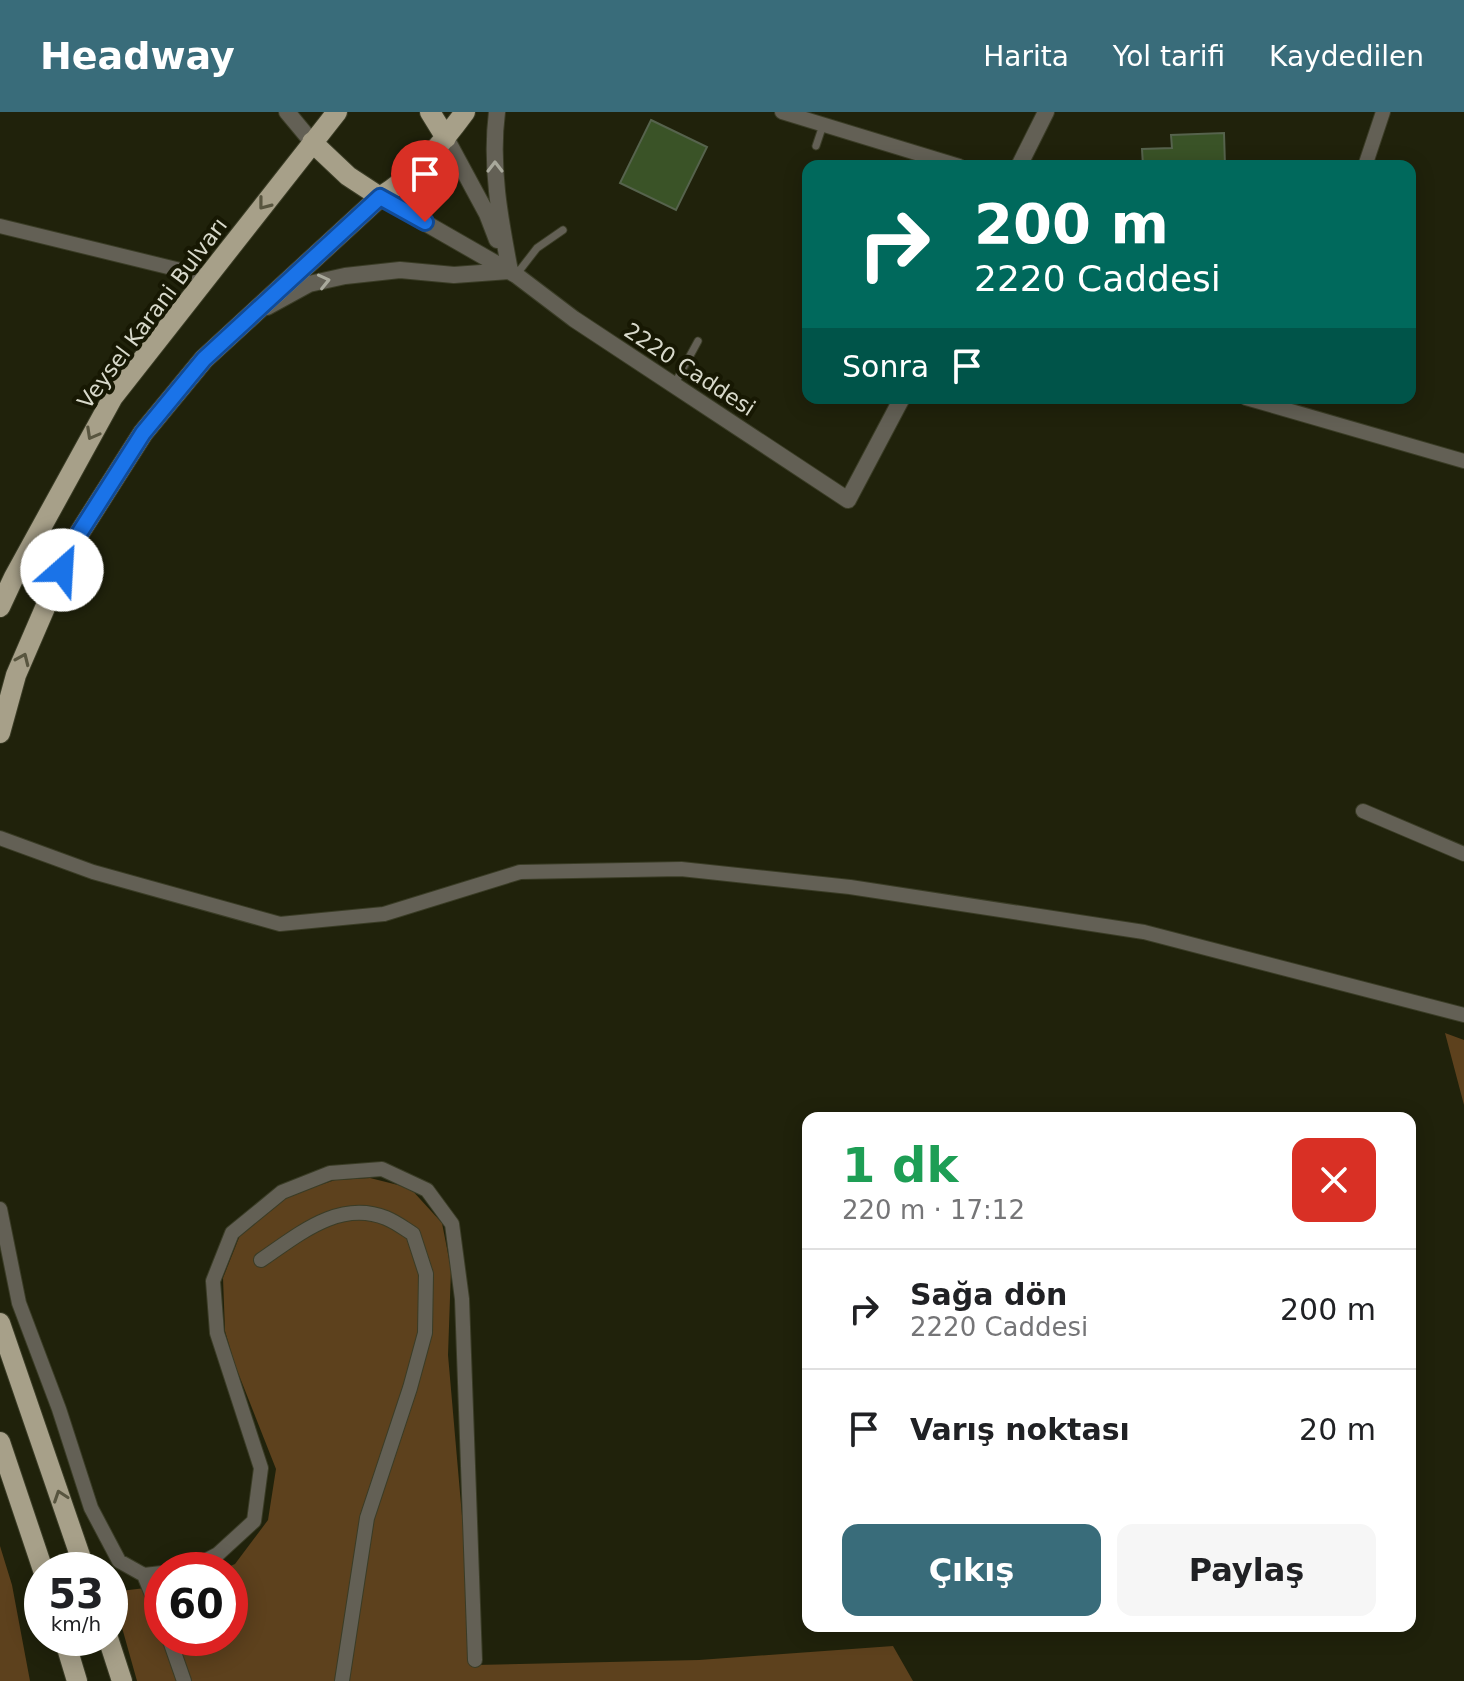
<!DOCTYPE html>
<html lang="tr">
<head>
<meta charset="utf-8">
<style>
	:root { --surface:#fff; --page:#f6f6f6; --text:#202124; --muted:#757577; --line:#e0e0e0; --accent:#396c7a }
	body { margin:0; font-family:"DejaVu Sans",sans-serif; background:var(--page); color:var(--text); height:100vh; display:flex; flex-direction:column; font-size:30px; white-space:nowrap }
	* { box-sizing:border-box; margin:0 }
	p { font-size:26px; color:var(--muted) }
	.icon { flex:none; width:44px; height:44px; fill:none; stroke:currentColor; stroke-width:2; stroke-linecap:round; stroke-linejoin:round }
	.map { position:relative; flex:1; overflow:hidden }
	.details { position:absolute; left:802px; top:1000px; width:614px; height:520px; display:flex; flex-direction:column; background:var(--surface); border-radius:16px; box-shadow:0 4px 20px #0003 }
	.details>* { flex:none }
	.banner { position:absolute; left:802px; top:48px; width:614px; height:244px; border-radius:16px; box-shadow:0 4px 20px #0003; background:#00695c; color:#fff; overflow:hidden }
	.speed { position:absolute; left:24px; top:1440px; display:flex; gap:16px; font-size:40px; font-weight:700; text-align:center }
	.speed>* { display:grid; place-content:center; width:104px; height:104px; border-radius:50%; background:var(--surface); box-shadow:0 4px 20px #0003; line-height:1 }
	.speed small { font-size:20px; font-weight:400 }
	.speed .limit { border:12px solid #d22; background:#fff; color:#111 }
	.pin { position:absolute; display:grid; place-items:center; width:68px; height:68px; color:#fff; margin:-82px -34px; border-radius:50% 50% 50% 0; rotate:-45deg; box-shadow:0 0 8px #0007 }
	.pin .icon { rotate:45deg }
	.me { position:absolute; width:88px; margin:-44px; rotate:26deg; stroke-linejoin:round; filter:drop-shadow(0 0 6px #0008) }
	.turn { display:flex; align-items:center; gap:28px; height:168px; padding:0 40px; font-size:36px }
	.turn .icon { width:104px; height:104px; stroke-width:2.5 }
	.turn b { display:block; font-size:56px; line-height:68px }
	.then { display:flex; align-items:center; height:76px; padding:0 40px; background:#0003; gap:16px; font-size:30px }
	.round { display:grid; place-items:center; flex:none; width:84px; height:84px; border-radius:16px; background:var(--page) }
	.overview { display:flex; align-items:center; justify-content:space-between; height:136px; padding:0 40px }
	h1 { font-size:48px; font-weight:600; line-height:60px; color:#1e9e55 }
	.primary-button { display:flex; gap:16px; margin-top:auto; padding:16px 40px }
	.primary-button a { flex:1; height:92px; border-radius:16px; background:var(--accent); color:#fff; font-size:32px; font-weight:600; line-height:92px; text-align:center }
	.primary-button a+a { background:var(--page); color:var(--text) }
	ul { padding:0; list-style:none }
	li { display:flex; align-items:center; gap:24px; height:120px; padding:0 40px; border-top:2px solid var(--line) }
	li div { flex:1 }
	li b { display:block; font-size:30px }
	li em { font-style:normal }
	header { display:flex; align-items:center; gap:48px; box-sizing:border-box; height:112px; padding:0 40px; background:var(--accent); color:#fff }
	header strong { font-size:38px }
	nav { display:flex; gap:44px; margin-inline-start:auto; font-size:28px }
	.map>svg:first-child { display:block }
	.green { fill:#5d411d }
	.building { fill:#3a5327; stroke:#56634d; stroke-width:2 }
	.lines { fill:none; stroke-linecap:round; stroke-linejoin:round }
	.service-casing { stroke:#3a3c26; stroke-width:9 }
	.minor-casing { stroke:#3a3c26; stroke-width:16 }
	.tertiary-casing { stroke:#3a3c26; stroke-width:18 }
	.primary-casing { stroke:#3a3c26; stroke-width:22 }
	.service { stroke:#636055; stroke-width:7 }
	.minor { stroke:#636055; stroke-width:14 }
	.tertiary { stroke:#636055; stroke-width:16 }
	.primary { stroke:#a7a089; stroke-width:20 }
	.oneway { stroke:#a9a99c }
	.oneway2 { stroke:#58553f }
	.route-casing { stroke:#114b97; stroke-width:20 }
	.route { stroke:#1a73e8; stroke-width:14 }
	.labels { text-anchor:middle; stroke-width:8; stroke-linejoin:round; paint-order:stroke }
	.street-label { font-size:22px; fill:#d8d9cb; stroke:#171803 }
</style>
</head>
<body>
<header>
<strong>Headway</strong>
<nav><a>Harita</a><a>Yol tarifi</a><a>Kaydedilen</a></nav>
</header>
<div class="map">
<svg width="1464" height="1569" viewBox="0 0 1464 1569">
	<rect width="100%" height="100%" fill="#20220b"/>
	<!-- green -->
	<path class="green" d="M1445 921 1464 928V993Z
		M370 1066 410 1076 442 1111 451 1157 448 1243 475 1553 699 1548 893 1534 913 1569H137L112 1480 162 1474V1526H230V1458H221L235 1452 268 1408 276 1357 235 1253 225 1219 223 1166 240 1123 284 1085 335 1068Z
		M0 1434 12 1473 30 1569H0Z"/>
	<!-- building -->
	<path class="building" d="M651 8 707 35 676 98 620 71Z
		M1224 21 1225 54H1143L1142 37 1172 36 1171 23Z"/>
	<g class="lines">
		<defs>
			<path id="service" d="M816 34 823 13
				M516 163 537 136 563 118
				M674 273 698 229"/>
			<path id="minor" d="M782 0 959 54
				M1365 54 1383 0
				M0 114 209 165
				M1246 286 1464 349
				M1363 699 1464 742
				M0 726 93 760 280 812 384 802 520 760 681 757 850 775 1144 820 1464 903
				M0 1097 19 1191 59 1297 91 1396 119 1449 144 1463 162 1461
				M261 1148C298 1123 339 1087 386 1106 396 1110 405 1117 413 1122L426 1162 425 1221 410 1276 367 1406 342 1569
				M188 1458 218 1442 254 1409 261 1356 217 1221 213 1169 232 1121 282 1080 330 1061 382 1057 427 1078 452 1112 462 1187 475 1548
				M144 1463 162 1508
				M169 1526 184 1569"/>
			<path id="tertiary" d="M287 0 312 30
				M497 0C490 54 500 107 510 159
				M446 26 487 102 497 128
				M1019 54 1046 0
				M380 85 516 163 574 207 848 388 902 286
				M267 195 309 172 345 164 400 158 454 163 509 159"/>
			<path id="primary" d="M430 0 446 26
				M312 30 348 64 380 85
				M0 495 14 465 113 285 337 0
				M0 621 16 563 73 431 143 321 204 247 380 85C416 62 440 34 465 0
				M0 1211 85 1458
				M0 1330 43 1458
				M64 1526 77 1569
				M108 1526 122 1569"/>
		</defs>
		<!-- service casing -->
		<use href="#service" class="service-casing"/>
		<!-- minor casing -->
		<use href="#minor" class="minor-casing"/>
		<!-- tertiary casing -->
		<use href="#tertiary" class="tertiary-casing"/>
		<!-- primary casing -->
		<use href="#primary" class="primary-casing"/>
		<!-- service -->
		<use href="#service" class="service"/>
		<!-- minor -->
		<use href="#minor" class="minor"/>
		<!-- tertiary -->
		<use href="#tertiary" class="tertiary"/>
		<!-- primary -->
		<use href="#primary" class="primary"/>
	</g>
	<!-- one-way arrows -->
	<defs><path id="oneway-chevron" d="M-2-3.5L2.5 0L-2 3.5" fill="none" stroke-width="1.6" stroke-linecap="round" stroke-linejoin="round" transform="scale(2)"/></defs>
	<g class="oneway">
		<use href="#oneway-chevron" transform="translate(495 55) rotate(-90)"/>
		<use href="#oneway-chevron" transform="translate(324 169) rotate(-13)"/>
	</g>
	<g class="oneway2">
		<use href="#oneway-chevron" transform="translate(264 92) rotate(128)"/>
		<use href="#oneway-chevron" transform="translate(92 322) rotate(119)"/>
		<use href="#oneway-chevron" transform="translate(23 547) rotate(-66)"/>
		<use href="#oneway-chevron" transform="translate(60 1384) rotate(-109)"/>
	</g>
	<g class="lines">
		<defs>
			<path id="route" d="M62 458 73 431 143 321 204 247 380 85 425 110"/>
		</defs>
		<!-- route casing -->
		<use href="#route" class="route-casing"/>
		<!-- route -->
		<use href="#route" class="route"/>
	</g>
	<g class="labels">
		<!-- street labels -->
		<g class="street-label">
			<text transform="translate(152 201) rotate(-53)" y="8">Veysel Karani Bulvarı</text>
			<text transform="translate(690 257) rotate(33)" y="8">2220 Caddesi</text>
		</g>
	</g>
</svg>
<div class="speed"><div>53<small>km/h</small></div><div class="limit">60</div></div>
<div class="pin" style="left:425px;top:110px;background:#d93025"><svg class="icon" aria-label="arrive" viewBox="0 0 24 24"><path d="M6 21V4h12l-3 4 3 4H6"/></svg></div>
<svg class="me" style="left:62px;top:458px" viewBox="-20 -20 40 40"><circle r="19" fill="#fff"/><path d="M0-13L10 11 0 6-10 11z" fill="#1a73e8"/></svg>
<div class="banner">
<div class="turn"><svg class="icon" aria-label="right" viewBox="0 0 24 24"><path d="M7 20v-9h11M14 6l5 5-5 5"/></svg><div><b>200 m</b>2220 Caddesi</div></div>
<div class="then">Sonra<svg class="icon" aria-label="arrive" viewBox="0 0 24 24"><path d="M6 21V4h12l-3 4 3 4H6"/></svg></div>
</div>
<section class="details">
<div class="overview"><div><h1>1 dk</h1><p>220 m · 17:12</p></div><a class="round" style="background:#d93025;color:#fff"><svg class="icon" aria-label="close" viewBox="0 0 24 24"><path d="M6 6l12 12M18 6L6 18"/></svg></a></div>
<ul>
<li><svg class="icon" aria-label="right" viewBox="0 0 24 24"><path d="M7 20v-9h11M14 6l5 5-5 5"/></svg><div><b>Sağa dön</b><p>2220 Caddesi</p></div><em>200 m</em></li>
<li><svg class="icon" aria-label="arrive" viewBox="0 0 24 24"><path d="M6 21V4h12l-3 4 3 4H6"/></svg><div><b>Varış noktası</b></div><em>20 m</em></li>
</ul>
<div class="primary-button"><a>Çıkış</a><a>Paylaş</a></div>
</section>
</div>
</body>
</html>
